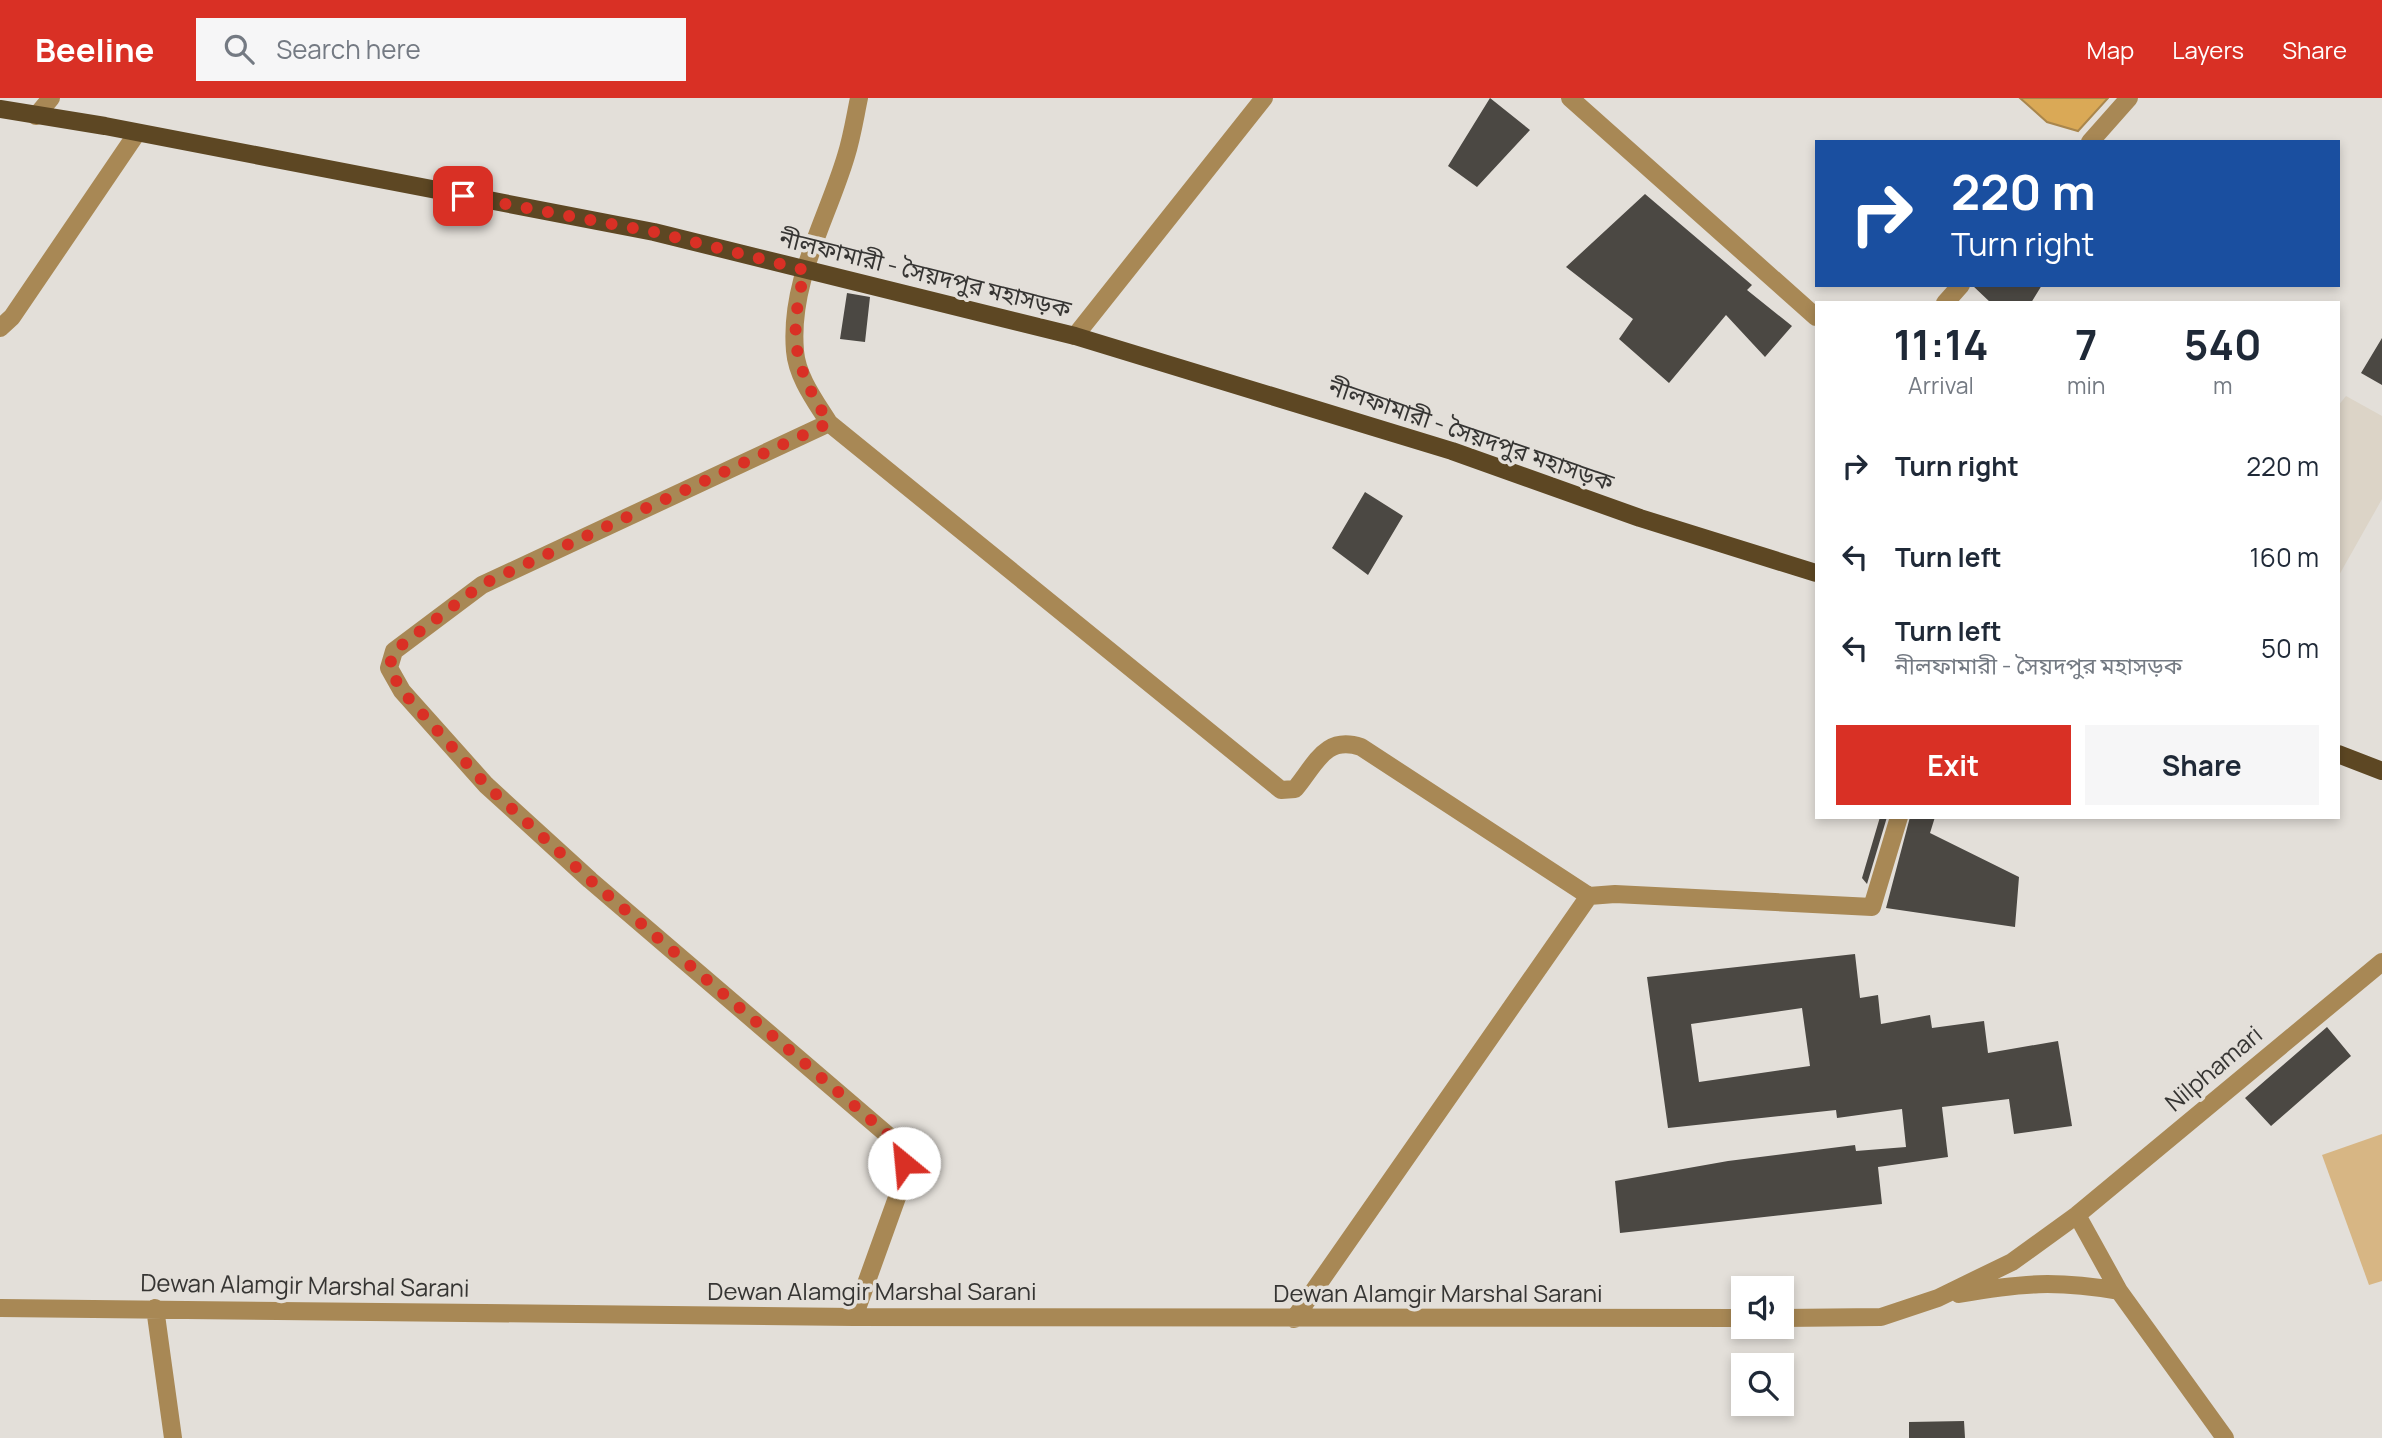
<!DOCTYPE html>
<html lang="en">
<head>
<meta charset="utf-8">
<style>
	:root { --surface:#fff; --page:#f6f6f7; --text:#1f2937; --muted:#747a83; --accent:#d93025 }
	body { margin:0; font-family:Manrope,"Noto Sans Bengali",sans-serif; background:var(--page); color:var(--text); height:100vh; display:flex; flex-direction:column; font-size:26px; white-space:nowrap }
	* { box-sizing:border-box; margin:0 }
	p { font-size:23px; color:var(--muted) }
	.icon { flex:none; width:38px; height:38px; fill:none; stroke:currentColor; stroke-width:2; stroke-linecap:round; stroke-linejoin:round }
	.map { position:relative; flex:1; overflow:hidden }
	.details { position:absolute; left:1815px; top:203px; width:525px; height:518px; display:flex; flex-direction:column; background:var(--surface); border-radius:0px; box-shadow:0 4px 10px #0003 }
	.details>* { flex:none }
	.hud { position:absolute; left:1815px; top:42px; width:525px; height:147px; border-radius:0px; box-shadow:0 4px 10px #0003; background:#1a4fa0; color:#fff; overflow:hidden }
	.buttons { position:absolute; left:1731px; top:1178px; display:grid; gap:14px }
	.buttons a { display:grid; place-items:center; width:63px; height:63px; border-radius:0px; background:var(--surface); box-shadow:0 4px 10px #0003; font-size:35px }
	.pin { position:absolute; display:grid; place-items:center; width:60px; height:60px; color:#fff; margin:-30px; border-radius:14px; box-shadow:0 4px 10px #0006 }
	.me { position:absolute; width:77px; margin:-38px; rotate:332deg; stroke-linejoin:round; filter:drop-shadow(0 0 5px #0008) }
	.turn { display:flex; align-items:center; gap:24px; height:147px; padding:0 21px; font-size:32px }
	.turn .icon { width:91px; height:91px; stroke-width:2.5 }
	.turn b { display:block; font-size:49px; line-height:60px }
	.eta { display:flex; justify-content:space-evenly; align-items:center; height:119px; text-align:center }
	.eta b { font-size:42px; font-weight:700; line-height:49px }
	.button { display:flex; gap:14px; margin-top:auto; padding:14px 21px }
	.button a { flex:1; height:80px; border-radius:0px; background:var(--accent); color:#fff; font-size:28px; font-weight:700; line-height:80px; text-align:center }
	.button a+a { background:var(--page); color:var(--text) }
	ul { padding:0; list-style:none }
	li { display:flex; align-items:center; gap:21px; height:91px; padding:0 21px }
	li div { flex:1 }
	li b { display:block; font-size:26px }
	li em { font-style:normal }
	header { display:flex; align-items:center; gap:42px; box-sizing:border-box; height:98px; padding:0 35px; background:var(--accent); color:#fff }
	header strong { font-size:33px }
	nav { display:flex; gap:38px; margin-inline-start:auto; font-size:24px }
	.search { width:490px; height:63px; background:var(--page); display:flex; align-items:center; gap:18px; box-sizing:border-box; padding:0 24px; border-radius:0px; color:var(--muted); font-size:26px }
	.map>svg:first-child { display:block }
	.built { fill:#dcd4c7 }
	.green { fill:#d7b684 }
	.water { fill:#daa956; stroke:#a9864c; stroke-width:2 }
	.building { fill:#4b4843; fill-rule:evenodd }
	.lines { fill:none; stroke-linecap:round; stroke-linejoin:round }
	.minor { stroke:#a88855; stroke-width:18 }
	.major { stroke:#5d4723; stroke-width:18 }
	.route { stroke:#d93025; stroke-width:12; stroke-dasharray:0 21.6 }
	.labels { text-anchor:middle; stroke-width:7; stroke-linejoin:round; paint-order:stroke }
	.street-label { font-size:24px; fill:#363533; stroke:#e3dfd9 }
</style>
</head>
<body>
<header>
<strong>Beeline</strong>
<div class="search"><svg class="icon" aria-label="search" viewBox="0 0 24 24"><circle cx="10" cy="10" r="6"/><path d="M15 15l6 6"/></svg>Search here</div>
<nav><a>Map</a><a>Layers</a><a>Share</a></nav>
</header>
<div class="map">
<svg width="2382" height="1340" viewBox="0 0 2382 1340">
	<rect width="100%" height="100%" fill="#e3dfd9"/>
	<!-- built -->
	<path class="built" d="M2346 298 2382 318V401L2338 479V308Z"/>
	<!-- green -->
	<path class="green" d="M2382 1036V1183L2369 1187 2322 1057Z"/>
	<!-- water -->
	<path class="water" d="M2020 0H2108L2078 33 2047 24Z"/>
	<!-- building -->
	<path class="building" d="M1490 0 1530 32 1477 89 1448 68Z
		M1645 96 1752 187 1747 192 1792 228 1765 259 1726 217 1669 285 1619 241 1633 221 1566 169Z
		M1972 187H2042L2031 205H1991Z
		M847 195 870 199 865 244 840 241Z
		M2382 240V287L2361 275Z
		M1365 394 1403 418 1368 477 1332 450Z
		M1880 719H1887L1867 786 1862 780Z
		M1910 719H1935L1930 735 2019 779 2015 829 1886 810Z
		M1855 856 1860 900 1878 897 1881 926 1930 917 1932 930 1984 923 1988 955 2058 943 2072 1028 2014 1036 2009 1001 1942 1009 1948 1059 1878 1069 1882 1106 1620 1135 1615 1083 1728 1063 1855 1047 1856 1053 1906 1049 1902 1011 1837 1020 1836 1012 1668 1030 1647 879ZM1802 910 1810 968 1699 984 1691 926Z
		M2327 929 2351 958 2271 1028 2245 1000Z
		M1964 1323 1965 1340H1909V1324Z"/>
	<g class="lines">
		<!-- minor -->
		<path class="minor" d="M859 0C855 19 852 39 846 58 827 122 789 183 795 253 797 279 816 304 829 325L1281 692 1295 691C1316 666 1325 637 1361 649L1589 798 1615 796 1872 809 1899 719
			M1570 0 1816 219
			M36 18 51 0
			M2090 44 2129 0
			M1945 205 1961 187
			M0 230 12 219 137 35
			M1075 238 1264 0
			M829 325 482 487 394 553 389 570 402 593 486 687 590 782 904 1051V1080L854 1219
			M2077 1117 2119 1193 2225 1340
			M1959 1196C2021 1185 2056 1182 2119 1193
			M0 1210 854 1219 1743 1220
			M155 1210 173 1340
			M1782 1220 1881 1219 1938 1200 2012 1164 2077 1117 2382 864
			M1294 1221 1589 798"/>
		<!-- major -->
		<path class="major" d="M0 11 105 28 654 134 1075 238 1452 353 1640 420 1816 475
			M2338 656 2382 673"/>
	</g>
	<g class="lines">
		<!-- route -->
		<path class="route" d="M463 98 654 134 805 172C788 240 793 266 829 325L481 487 394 553 389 570 402 593 486 687 590 782 891 1039 904 1051V1065"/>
	</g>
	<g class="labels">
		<!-- street labels -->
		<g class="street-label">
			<text transform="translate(925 176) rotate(14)" y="8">নীলফামারী - সৈয়দপুর মহাসড়ক</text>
			<text transform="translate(1471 337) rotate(19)" y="8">নীলফামারী - সৈয়দপুর মহাসড়ক</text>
			<text transform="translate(2214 971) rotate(-40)" y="8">Nilphamari</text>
			<text transform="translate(305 1188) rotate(1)" y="8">Dewan Alamgir Marshal Sarani</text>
			<text x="872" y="1202">Dewan Alamgir Marshal Sarani</text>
			<text x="1438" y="1204">Dewan Alamgir Marshal Sarani</text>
		</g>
	</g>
</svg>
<div class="buttons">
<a><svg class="icon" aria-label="sound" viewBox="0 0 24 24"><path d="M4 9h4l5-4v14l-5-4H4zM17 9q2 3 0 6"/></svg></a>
<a><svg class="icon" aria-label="search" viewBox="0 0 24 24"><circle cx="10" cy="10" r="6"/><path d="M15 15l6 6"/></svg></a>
</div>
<div class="pin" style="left:463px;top:98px;background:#d93025"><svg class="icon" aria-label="arrive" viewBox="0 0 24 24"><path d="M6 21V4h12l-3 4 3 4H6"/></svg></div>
<svg class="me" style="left:904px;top:1065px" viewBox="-20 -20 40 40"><circle r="19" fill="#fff"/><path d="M0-13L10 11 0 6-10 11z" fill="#d93025"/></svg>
<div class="hud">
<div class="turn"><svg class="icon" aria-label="right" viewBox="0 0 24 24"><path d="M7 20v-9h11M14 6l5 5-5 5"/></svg><div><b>220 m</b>Turn right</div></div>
</div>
<section class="details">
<div class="eta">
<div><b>11:14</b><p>Arrival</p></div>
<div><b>7</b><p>min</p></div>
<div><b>540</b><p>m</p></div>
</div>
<ul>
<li><svg class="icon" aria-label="right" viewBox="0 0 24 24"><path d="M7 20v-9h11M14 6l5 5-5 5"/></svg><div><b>Turn right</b></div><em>220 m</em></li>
<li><svg class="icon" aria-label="left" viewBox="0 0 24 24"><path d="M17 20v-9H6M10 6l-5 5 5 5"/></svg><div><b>Turn left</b></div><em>160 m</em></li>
<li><svg class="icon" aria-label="left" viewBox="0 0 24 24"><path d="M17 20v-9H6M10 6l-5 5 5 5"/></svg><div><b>Turn left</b><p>নীলফামারী - সৈয়দপুর মহাসড়ক</p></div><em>50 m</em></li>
</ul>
<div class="button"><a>Exit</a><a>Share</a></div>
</section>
</div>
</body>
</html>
